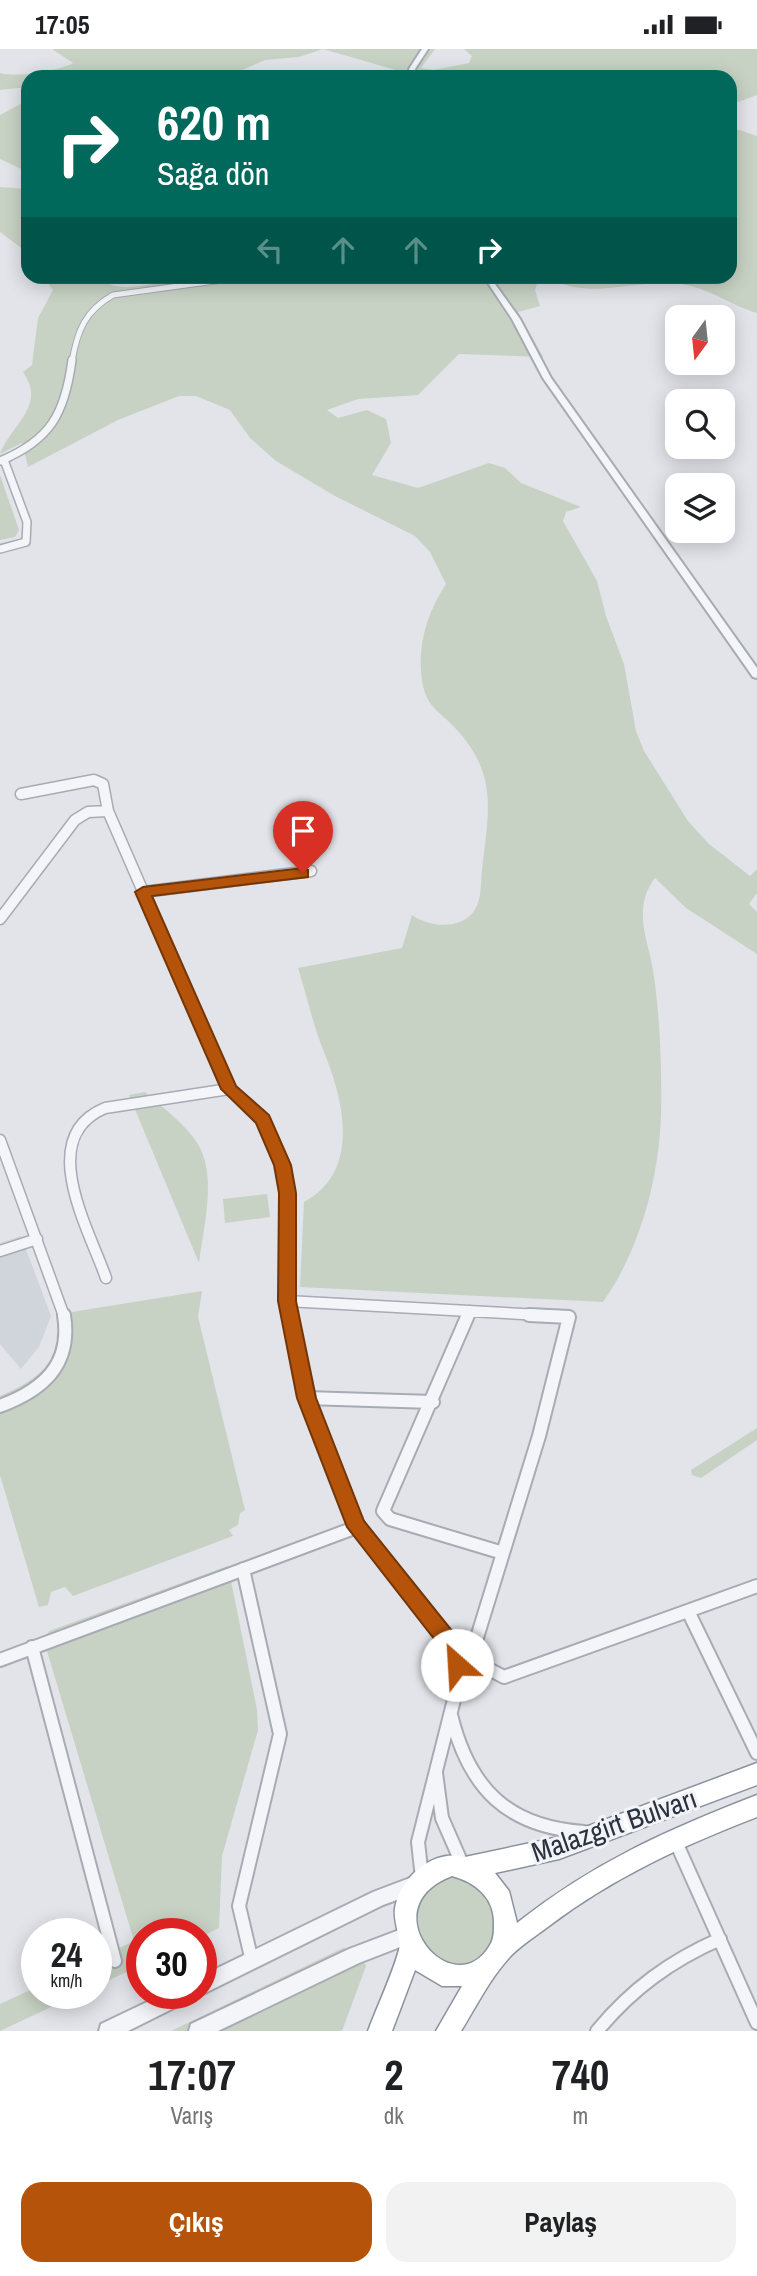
<!DOCTYPE html>
<html lang="tr">
<head>
<meta charset="utf-8">
<style>
	:root { --surface:#fff; --page:#f2f2f2; --text:#202124; --muted:#757577; --accent:#b45309 }
	body { margin:0; font-family:"Archivo Narrow",sans-serif; background:var(--page); color:var(--text); height:100vh; display:flex; flex-direction:column; font-size:26px; white-space:nowrap }
	* { box-sizing:border-box; margin:0 }
	p { font-size:23px; color:var(--muted) }
	.icon { flex:none; width:38px; height:38px; fill:none; stroke:currentColor; stroke-width:2; stroke-linecap:round; stroke-linejoin:round }
	.map { position:relative; height:1982px; overflow:hidden }
	.sheet { display:flex; flex-direction:column; background:var(--surface); flex:1 }
	.sheet>* { flex:none }
	.hud { position:absolute; left:21px; top:21px; width:716px; height:214px; border-radius:21px; box-shadow:0 4px 18px #0003; background:#00695c; color:#fff; overflow:hidden }
	.needle { width:46px; rotate:195deg }
	.fabs { position:absolute; left:665px; top:256px; display:grid; gap:14px }
	.fabs a { display:grid; place-items:center; width:70px; height:70px; border-radius:14px; background:var(--surface); box-shadow:0 4px 18px #0003; font-size:35px }
	.speed { position:absolute; left:21px; top:1869px; display:flex; gap:14px; font-size:35px; font-weight:700; text-align:center }
	.speed>* { display:grid; place-content:center; width:91px; height:91px; border-radius:50%; background:var(--surface); box-shadow:0 4px 18px #0003; line-height:1 }
	.speed small { font-size:18px; font-weight:400 }
	.speed .limit { border:10px solid #d22; background:#fff; color:#111 }
	.pin { position:absolute; display:grid; place-items:center; width:60px; height:60px; color:#fff; margin:-72px -30px; border-radius:50% 50% 50% 0; rotate:-45deg; box-shadow:0 0 7px #0007 }
	.pin .icon { rotate:45deg }
	.me { position:absolute; width:77px; margin:-38px; rotate:334deg; stroke-linejoin:round; filter:drop-shadow(0 0 5px #0008) }
	.turn { display:flex; align-items:center; gap:24px; height:147px; padding:0 21px; font-size:32px }
	.turn .icon { width:91px; height:91px; stroke-width:2.5 }
	.turn b { display:block; font-size:49px; line-height:60px }
	.lanes { display:flex; align-items:center; height:66px; padding:0 21px; background:#0003; justify-content:center; gap:35px; direction:ltr }
	.lanes .off { opacity:.35 }
	.eta { display:flex; justify-content:space-evenly; align-items:center; height:119px; text-align:center }
	.eta b { font-size:42px; font-weight:700; line-height:49px }
	.primary-button { display:flex; gap:14px; margin-top:auto; padding:14px 21px }
	.primary-button a { flex:1; height:80px; border-radius:21px; background:var(--accent); color:#fff; font-size:28px; font-weight:700; line-height:80px; text-align:center }
	.primary-button a+a { background:var(--page); color:var(--text) }
	.status { display:flex; justify-content:space-between; align-items:center; height:49px; padding:0 35px; background:var(--surface); direction:ltr }
	.status svg { height:19px; fill:currentColor }
	.map>svg:first-child { display:block }
	.built { fill:#d0d4db }
	.green { fill:#c7d2c4 }
	.lines { fill:none; stroke-linecap:round; stroke-linejoin:round }
	.minor-far3-casing { stroke:#a7abb3; stroke-width:7 }
	.minor-far2-casing { stroke:#a7abb3; stroke-width:10 }
	.minor-far1-casing { stroke:#a7abb3; stroke-width:13 }
	.minor-casing { stroke:#a7abb3; stroke-width:16 }
	.tertiary-casing { stroke:#a7abb3; stroke-width:4 }
	.trunk-casing { stroke:#8a929e; stroke-width:3 }
	.minor-far3 { stroke:#f4f5f8; stroke-width:5 }
	.minor-far2 { stroke:#f4f5f8; stroke-width:7 }
	.minor-far1 { stroke:#f4f5f8; stroke-width:10 }
	.minor { stroke:#f4f5f8; stroke-width:12 }
	.tertiary { fill:#f4f5f8; fill-rule:evenodd }
	.trunk { fill:#fff; fill-rule:evenodd }
	.route { fill:#b45309; stroke:#753606; stroke-width:2 }
	.labels { text-anchor:middle; stroke-width:6; stroke-linejoin:round; paint-order:stroke }
	.near-street-label { font-size:28px; fill:#2b323f; stroke:#f1f3f6 }
</style>
</head>
<body>
<div class="status"><b>17:05</b><svg viewBox="0 0 49 12"><path d="M0 12V9h3v3zM5 12V6h3v6zM10 12V3h3v9zM15 12V0h3v12zM26 1h20v11H26zM47 4h2v5h-2z"/></svg></div>
<div class="map">
<svg width="757" height="1982" viewBox="0 0 757 1982">
	<rect width="100%" height="100%" fill="#e2e4e9"/>
	<!-- built -->
	<path class="built" d="M21 1187 51 1267 39 1298 21 1320 0 1295V1194Z"/>
	<!-- green -->
	<path class="green" d="M52 0H435L421 19 433 21 469 14 472 7 464 0H757V46L730 56V28H409L406 24 323 0 299 8 265 11 226 28H28V38L0 41V24C15 29 59 22 73 14Z
		M28 51V123L0 110V66Z
		M730 78 757 87V264C730 256 709 239 681 235 635 229 589 253 547 228H730Z
		M0 138 28 140V204L0 183Z
		M43 228H97C114 242 132 238 153 235L154 228H496L513 233 539 228 535 241 540 257 518 263 543 308 459 305 418 346 358 350 327 361 338 369 367 361 386 370 391 394 372 426 418 439 489 414 505 419 521 434 581 458 566 463 563 472 597 532 606 567 624 615 636 682 644 702 688 772 709 795 750 827 757 820V844L749 855 757 863V905L686 859 655 829C648 838 643 850 643 863 642 882 649 898 652 916 660 959 662 1022 661 1066 659 1129 640 1201 603 1253L300 1238 304 1153C361 1122 344 1052 324 1003 313 976 307 947 298 919L402 899 412 866C426 876 446 879 462 872 483 862 480 840 482 821 488 765 499 727 457 681 439 661 426 659 422 631 417 596 427 564 446 535L430 503 415 487 335 447 276 412 250 389 230 361 196 347H179L118 371 28 418 22 394 0 405C11 376 47 357 23 323L32 316 38 269 53 241Z
		M0 426 19 481 15 488 0 491Z
		M145 1043C163 1059 187 1076 199 1097 217 1130 203 1179 199 1214L129 1046Z
		M267 1145 270 1168 225 1174 223 1150Z
		M202 1242 198 1268 245 1461 240 1464 238 1476 229 1481 233 1487 73 1547 65 1538 51 1543 48 1556 39 1558 0 1426V1347C44 1329 59 1309 72 1263Z
		M757 1379V1391L701 1429 692 1426 691 1421Z
		M228 1517 257 1661 258 1681 222 1807 219 1879 201 1888V1885H142V1916L96 1937V1910L134 1892 44 1592 49 1582Z
		M450 1828C465 1828 473 1832 482 1844 513 1881 478 1935 436 1908 417 1895 410 1864 423 1845 429 1838 442 1833 450 1828Z
		M343 1899C355 1901 361 1905 366 1917L342 1982H171Z
		M37 1938V1944H81L0 1982V1955Z"/>
	<g class="lines">
		<defs>
			<path id="minor-far3" d="M72 313C77 282 85 262 113 246L244 228"/>
			<path id="minor-far2" d="M0 412C51 391 65 364 72 311
				M0 500 26 493 27 473 4 411"/>
			<path id="minor-far1" d="M21 745 94 731 103 735 108 762 229 1040 263 1070 282 1116 287 1144V1252L290 1267
				M143 843 311 822
				M0 870 75 771 88 763 108 762
				M0 1091 64 1267
				M0 1202 37 1190
				M106 1229C89 1180 35 1088 105 1059L229 1040
				M287 1252 560 1267
				M468 1267 470 1262"/>
			<path id="minor" d="M290 1266 306 1349 357 1478 454 1600 460 1627 418 1793 422 1829
				M468 1266 383 1462 390 1470 503 1504
				M529 1266 569 1268 539 1387 475 1595 483 1617 504 1628 757 1537
				M306 1349 433 1353
				M0 1357C43 1341 72 1316 64 1266
				M243 1520 280 1685 239 1857 252 1912
				M688 1562 757 1704
				M32 1598 115 1912
				M0 1611 357 1478
				M457 1616 479 1613
				M451 1666C469 1739 507 1778 584 1783
				M436 1724 442 1769 463 1817
				M675 1791 757 1974
				M597 1982C632 1940 670 1912 720 1890"/>
			<path id="tertiary" d="M422 0H428L415 20 417 28H411L409 20Z
				M484 228H490L520 270 551 329 757 619V629L753 628 543 329 512 270Z
				M415 1827 421 1830 424 1836 421 1842 383 1856 207 1943 201 1946 197 1944H201V1927L373 1843Z
				M407 1878 413 1881 416 1887 413 1893 359 1914 218 1982H189L191 1975 349 1900Z
				M166 1944H195L192 1950 128 1982H99L101 1975Z"/>
			<path id="trunk" d="M757 1714V1736L559 1810 495 1824 509 1842 517 1874C594 1813 667 1781 757 1746V1768C682 1797 614 1828 549 1877 536 1887 518 1898 508 1910 489 1931 476 1958 461 1982H436L462 1937H442L415 1921 392 1982H368C378 1955 391 1929 399 1901 402 1891 393 1873 395 1859 401 1828 432 1800 465 1808L559 1788ZM452 1827C475 1833 495 1849 494 1875 494 1882 494 1890 490 1896 454 1958 368 1859 452 1827Z"/>
		</defs>
		<!-- minor-far3 casing -->
		<use href="#minor-far3" class="minor-far3-casing"/>
		<!-- minor-far2 casing -->
		<use href="#minor-far2" class="minor-far2-casing"/>
		<!-- minor-far1 casing -->
		<use href="#minor-far1" class="minor-far1-casing"/>
		<!-- minor casing -->
		<use href="#minor" class="minor-casing"/>
		<!-- tertiary casing -->
		<use href="#tertiary" class="tertiary-casing"/>
		<!-- trunk casing -->
		<use href="#trunk" class="trunk-casing"/>
		<!-- minor-far3 -->
		<use href="#minor-far3" class="minor-far3"/>
		<!-- minor-far2 -->
		<use href="#minor-far2" class="minor-far2"/>
		<!-- minor-far1 -->
		<use href="#minor-far1" class="minor-far1"/>
		<!-- minor -->
		<use href="#minor" class="minor"/>
		<!-- tertiary -->
		<use href="#tertiary" class="tertiary"/>
		<!-- trunk -->
		<use href="#trunk" class="trunk"/>
	</g>
	<!-- route -->
	<path class="route" d="M303 819 308 821V828L152 847 236 1037 269 1066 291 1116 296 1144V1252L316 1349 364 1472 461 1593 468 1616 465 1623 457 1626 450 1623 445 1604 347 1478 297 1349 278 1252 279 1144 274 1116 256 1074 221 1040 135 843 143 838Z"/>
	<g class="labels">
		<!-- near-street labels -->
		<g class="near-street-label">
			<text transform="translate(614 1776) rotate(-19)" y="10">Malazgirt Bulvarı</text>
		</g>
	</g>
</svg>
<div class="fabs">
<a><svg class="needle" viewBox="-14 -14 28 28"><path d="M0-13l5 13h-10z" fill="#e53935"/><path d="M0 13l5-13h-10z" fill="#757577"/></svg></a>
<a><svg class="icon" aria-label="search" viewBox="0 0 24 24"><circle cx="10" cy="10" r="6"/><path d="M15 15l6 6"/></svg></a>
<a><svg class="icon" aria-label="layers" viewBox="0 0 24 24"><path d="M12 4l9 5-9 5-9-5zM3 14l9 5 9-5"/></svg></a>
</div>
<div class="speed"><div>24<small>km/h</small></div><div class="limit">30</div></div>
<div class="pin" style="left:303px;top:824px;background:#d93025"><svg class="icon" aria-label="arrive" viewBox="0 0 24 24"><path d="M6 21V4h12l-3 4 3 4H6"/></svg></div>
<svg class="me" style="left:457px;top:1616px" viewBox="-20 -20 40 40"><circle r="19" fill="#fff"/><path d="M0-13L10 11 0 6-10 11z" fill="#b45309"/></svg>
<div class="hud">
<div class="turn"><svg class="icon" aria-label="right" viewBox="0 0 24 24"><path d="M7 20v-9h11M14 6l5 5-5 5"/></svg><div><b>620 m</b>Sağa dön</div></div>
<div class="lanes"><svg class="icon off" aria-label="left" viewBox="0 0 24 24"><path d="M17 20v-9H6M10 6l-5 5 5 5"/></svg><svg class="icon off" aria-label="ahead" viewBox="0 0 24 24"><path d="M12 20V5M6 11l6-6 6 6"/></svg><svg class="icon off" aria-label="ahead" viewBox="0 0 24 24"><path d="M12 20V5M6 11l6-6 6 6"/></svg><svg class="icon" aria-label="right" viewBox="0 0 24 24"><path d="M7 20v-9h11M14 6l5 5-5 5"/></svg></div>
</div>
</div>
<section class="sheet">
<div class="eta">
<div><b>17:07</b><p>Varış</p></div>
<div><b>2</b><p>dk</p></div>
<div><b>740</b><p>m</p></div>
</div>
<div class="primary-button"><a>Çıkış</a><a>Paylaş</a></div>
</section>
</body>
</html>
